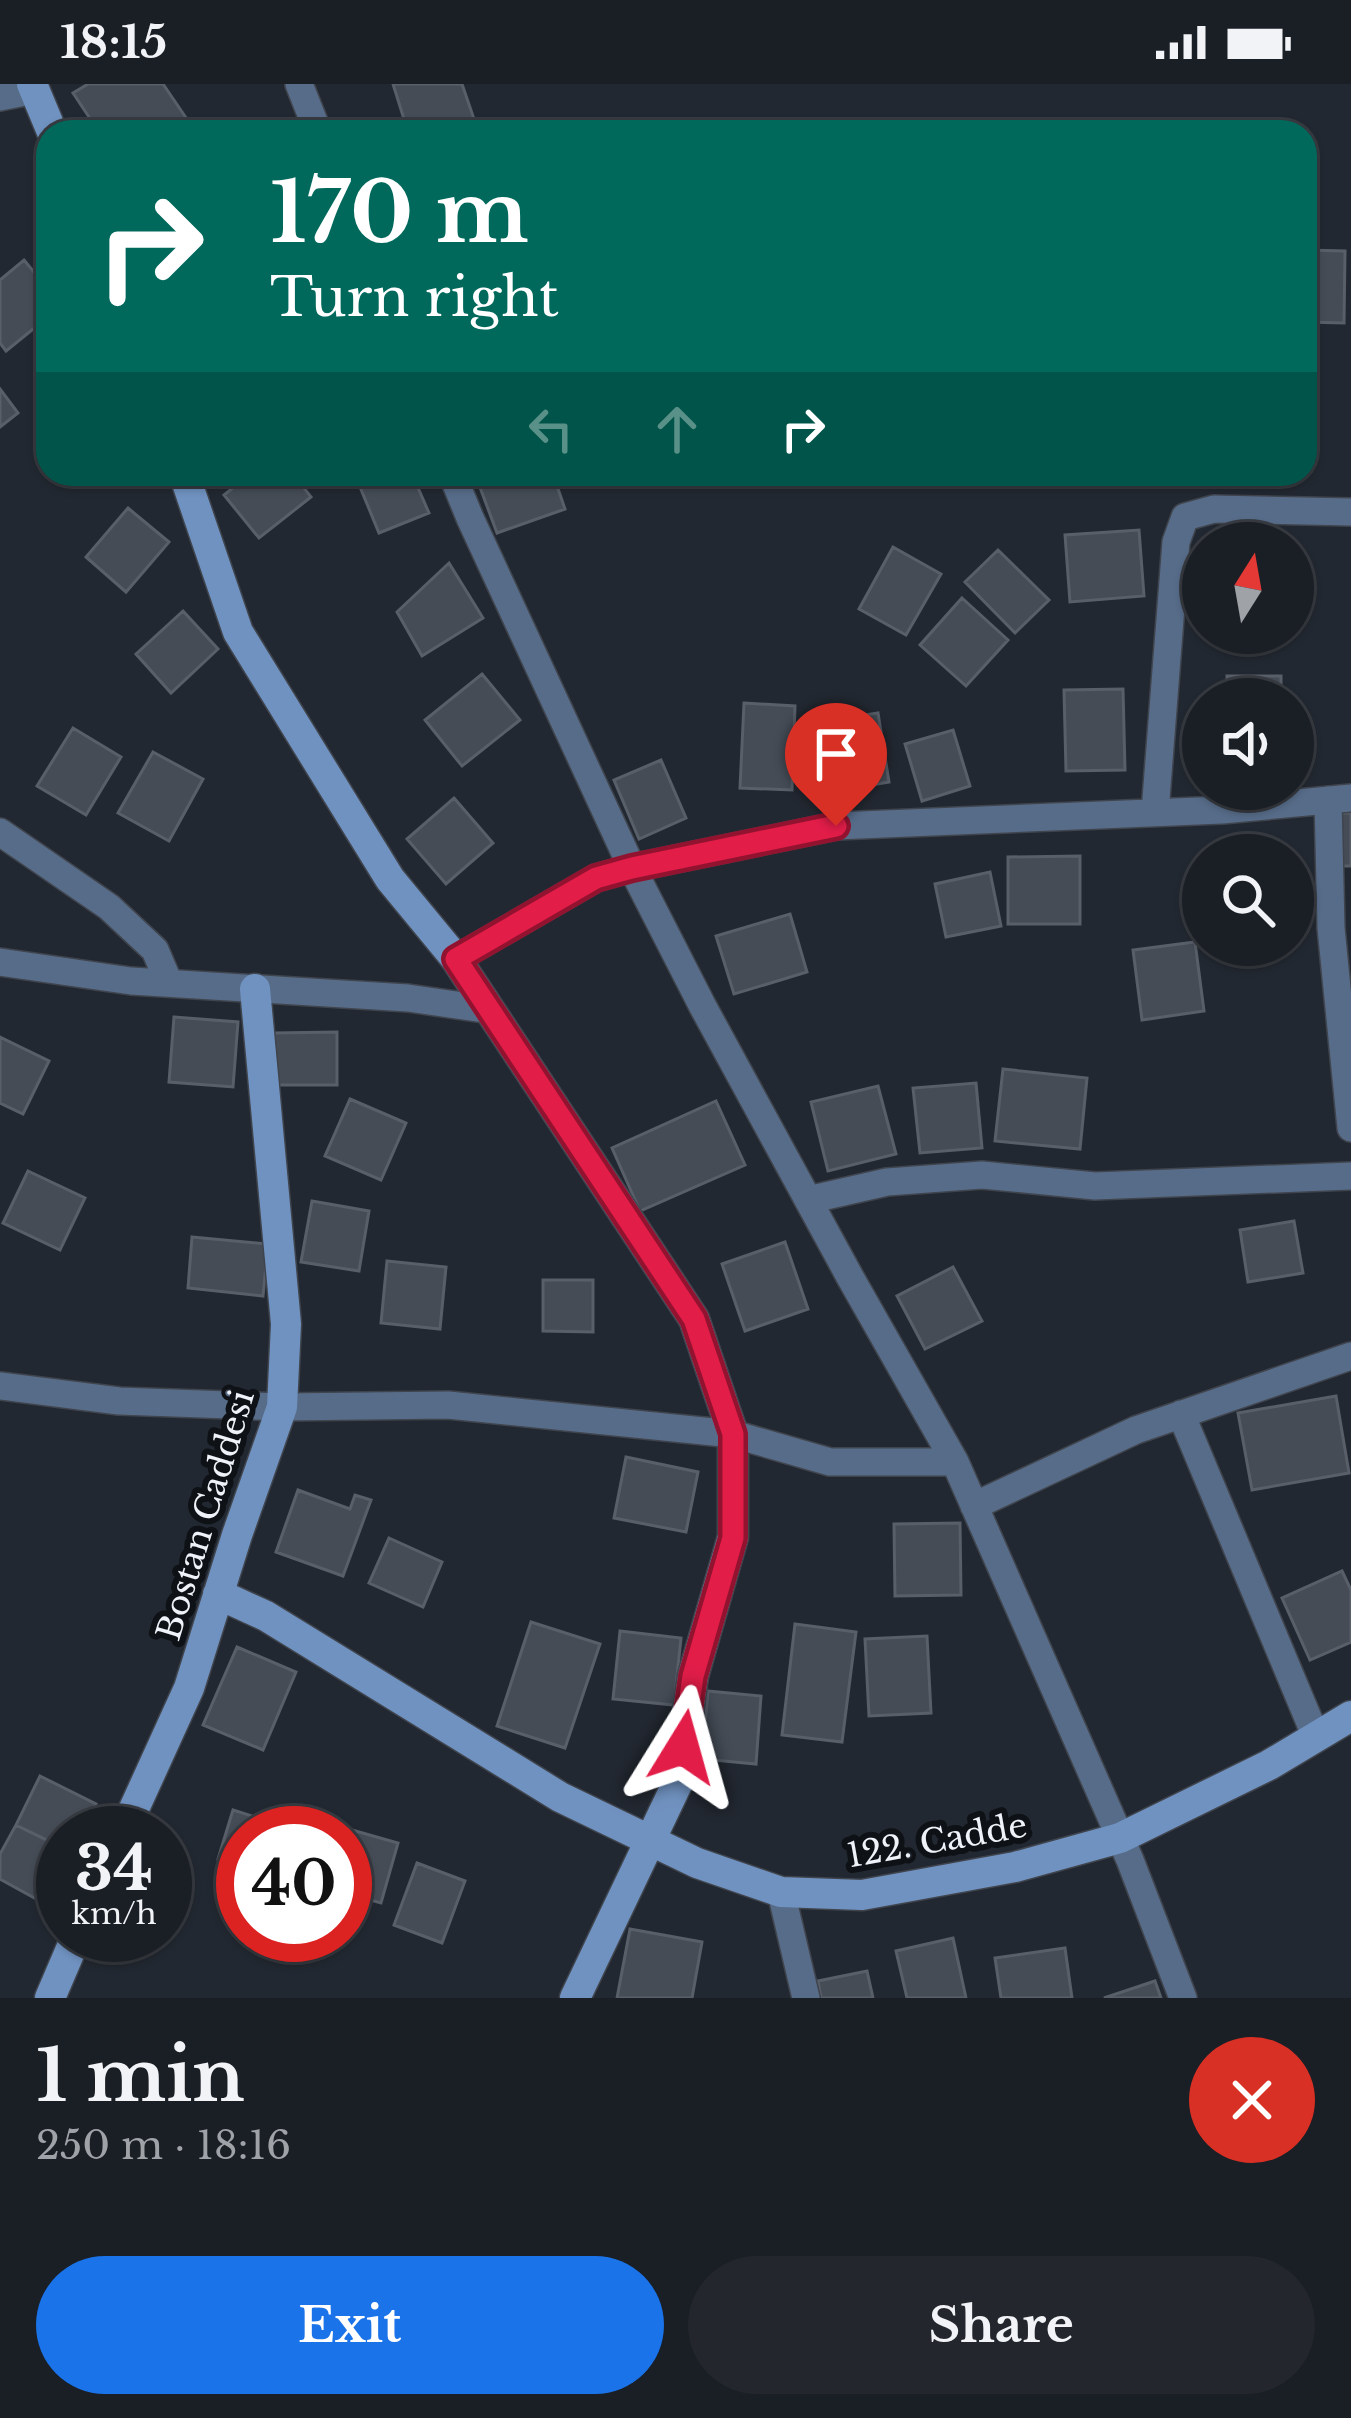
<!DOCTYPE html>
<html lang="en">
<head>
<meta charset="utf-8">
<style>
	:root { --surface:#1a1e25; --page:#23272d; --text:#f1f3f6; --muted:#9fa2a7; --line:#383c42; --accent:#1a73e8 }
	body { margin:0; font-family:"Libre Baskerville",serif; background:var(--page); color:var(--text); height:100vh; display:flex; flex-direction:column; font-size:45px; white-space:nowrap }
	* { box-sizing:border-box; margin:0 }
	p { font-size:39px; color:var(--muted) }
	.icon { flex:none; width:66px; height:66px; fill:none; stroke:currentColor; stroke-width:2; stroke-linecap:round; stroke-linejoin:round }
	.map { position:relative; height:1914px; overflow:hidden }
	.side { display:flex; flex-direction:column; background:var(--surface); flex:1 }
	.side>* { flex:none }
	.top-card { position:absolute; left:36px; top:36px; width:1281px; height:366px; border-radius:36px; box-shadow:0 3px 9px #0004,0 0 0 3px var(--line); background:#00695c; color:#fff; overflow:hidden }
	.needle { width:78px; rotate:11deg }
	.tools { position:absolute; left:1182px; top:438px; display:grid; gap:24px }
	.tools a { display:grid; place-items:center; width:132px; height:132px; border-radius:50%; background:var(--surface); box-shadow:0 3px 9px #0004,0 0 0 3px var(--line); font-size:60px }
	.speed { position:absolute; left:36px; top:1722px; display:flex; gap:24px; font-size:60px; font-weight:700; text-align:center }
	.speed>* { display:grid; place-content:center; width:156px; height:156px; border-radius:50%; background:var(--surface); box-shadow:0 3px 9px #0004,0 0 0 3px var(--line); line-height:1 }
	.speed small { font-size:30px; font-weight:400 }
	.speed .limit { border:18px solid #d22; background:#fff; color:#111 }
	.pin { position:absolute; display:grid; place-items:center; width:102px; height:102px; color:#fff; margin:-123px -51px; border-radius:50% 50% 50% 0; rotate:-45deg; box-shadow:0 0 12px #0007 }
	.pin .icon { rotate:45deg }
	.me { position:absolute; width:132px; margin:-66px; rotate:8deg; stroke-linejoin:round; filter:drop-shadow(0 0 9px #0008) }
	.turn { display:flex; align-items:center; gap:42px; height:252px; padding:0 36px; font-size:54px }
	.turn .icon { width:156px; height:156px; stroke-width:2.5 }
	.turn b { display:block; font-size:84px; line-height:102px }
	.lanes { display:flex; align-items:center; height:114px; padding:0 36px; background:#0003; justify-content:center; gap:60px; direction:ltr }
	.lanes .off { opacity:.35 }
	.round { display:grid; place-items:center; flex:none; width:126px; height:126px; border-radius:63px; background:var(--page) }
	.summary { display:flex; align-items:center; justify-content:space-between; height:204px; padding:0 36px }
	h1 { font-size:72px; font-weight:800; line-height:90px }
	.action { display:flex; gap:24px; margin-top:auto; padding:24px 36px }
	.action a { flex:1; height:138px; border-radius:72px; background:var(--accent); color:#fff; font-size:48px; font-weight:800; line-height:138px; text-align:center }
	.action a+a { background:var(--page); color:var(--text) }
	.status { display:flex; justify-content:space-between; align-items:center; height:84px; padding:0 60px; background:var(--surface); direction:ltr }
	.status svg { height:33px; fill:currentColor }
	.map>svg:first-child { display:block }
	.building { fill:#454c56; stroke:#585f69; stroke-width:3 }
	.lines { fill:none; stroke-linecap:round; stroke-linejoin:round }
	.street-casing { stroke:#3f444d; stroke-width:30 }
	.secondary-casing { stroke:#3f444d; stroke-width:33 }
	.street { stroke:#576c89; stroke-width:27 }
	.secondary { stroke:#7092c0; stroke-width:30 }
	.route-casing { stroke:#92132f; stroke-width:30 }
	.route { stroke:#e11d48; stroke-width:21 }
	.labels { text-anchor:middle; stroke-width:12; stroke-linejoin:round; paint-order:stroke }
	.street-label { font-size:33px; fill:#eff3f9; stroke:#0e1115 }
</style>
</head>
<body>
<div class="status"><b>18:15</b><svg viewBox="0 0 49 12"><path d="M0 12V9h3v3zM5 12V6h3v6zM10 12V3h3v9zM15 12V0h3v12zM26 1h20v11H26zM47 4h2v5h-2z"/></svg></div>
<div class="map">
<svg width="1351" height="1914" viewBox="0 0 1351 1914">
	<rect width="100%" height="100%" fill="#222831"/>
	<!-- building -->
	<path class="building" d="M88 0H163L193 44 187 48H99L73 9Z
		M393 0H462L474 35 433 48H408Z
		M1305 166 1345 167 1344 239 1305 238Z
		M24 176 48 205V233L6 267 0 259V196Z
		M0 305 18 329 0 343Z
		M250 390H293L311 413 259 454 224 411Z
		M391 390H412L429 429 379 449 360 403Z
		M475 390H553L565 425 497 449Z
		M128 424 169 458 126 508 86 473Z
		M1139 446 1144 512 1070 518 1065 451Z
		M893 463 941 490 906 551 859 525Z
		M998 466 1049 516 1015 549 965 498Z
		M449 479 483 534 422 572 397 528Z
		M962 514 1008 556 966 602 920 561Z
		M183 527 218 565 171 609 136 570Z
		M1210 549H1264V552L1212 560Z
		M482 590 520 636 462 682 425 636Z
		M1227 592H1281V615H1227Z
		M1123 605 1125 686 1066 687 1064 606Z
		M744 619 795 622 792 706 740 704Z
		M878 629 889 698 831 708 819 638Z
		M73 644 121 673 86 731 37 702Z
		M953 646 970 702 922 717 905 660Z
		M153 668 203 695 169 757 118 729Z
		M661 676 686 734 639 755 614 696Z
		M454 714 493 759 446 800 407 755Z
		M1338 729H1351V782H1339Z
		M1080 772V840H1008V773Z
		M990 788 1001 842 946 853 935 800Z
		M790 830 807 888 734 910 716 852Z
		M1195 858 1204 927 1142 936 1133 866Z
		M174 933 238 938 233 1003 169 998Z
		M337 948V1001H275L274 949Z
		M0 953 49 977 23 1030 0 1019Z
		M1003 985 1087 994 1080 1065 995 1057Z
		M976 999 982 1064 920 1069 913 1004Z
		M878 1002 896 1070 828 1087 811 1018Z
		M350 1015 406 1039 381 1096 325 1072Z
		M716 1017 745 1081 640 1127 612 1064Z
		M28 1087 85 1114 60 1166 3 1139Z
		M312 1117 369 1127 359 1187 301 1178Z
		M1294 1137 1303 1189 1248 1198 1240 1146Z
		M192 1153 268 1160 263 1212 188 1204Z
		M785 1158 808 1225 745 1247 722 1180Z
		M387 1177 446 1183 440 1245 381 1239Z
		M953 1183 982 1237 925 1265 897 1212Z
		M543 1196H593V1248L543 1247Z
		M1336 1312 1349 1389 1252 1406 1238 1329Z
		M626 1373 698 1388 686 1448 614 1434Z
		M298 1406 350 1425 355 1411 371 1416 343 1492 276 1468Z
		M960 1439 961 1511 895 1512 894 1440Z
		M389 1454 442 1478 423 1523 369 1499Z
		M1342 1487 1351 1506V1558L1310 1576 1282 1514Z
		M531 1538 600 1560 565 1664 497 1642Z
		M795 1540 856 1548 842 1658 782 1651Z
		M620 1547 681 1554 674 1621 613 1615Z
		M927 1552 931 1629 869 1632 865 1555Z
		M237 1563 296 1588 263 1666 203 1641Z
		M708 1607 761 1612 756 1680 702 1675Z
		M40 1692 96 1720 82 1749H63V1764L16 1741Z
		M233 1726 287 1743 285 1749H243V1783L218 1775Z
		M16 1741 63 1764V1771L38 1816 0 1795V1770Z
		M338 1742 398 1759 381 1819 345 1809V1749H336Z
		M417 1779 465 1797 442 1859 394 1841Z
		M630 1845 702 1858 692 1914H617Z
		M953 1854 966 1914H907L896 1867Z
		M1065 1864 1072 1914H1001L995 1874Z
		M867 1887 873 1914H821L818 1897Z
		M1155 1897 1161 1914H1104Z"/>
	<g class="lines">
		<defs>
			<path id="street" d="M299 0 318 48
				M0 13 35 6
				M452 390 470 434 632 784 702 921 850 1193 955 1378 1130 1776 1183 1914
				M1328 716 1331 844 1351 1044
				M1155 728 1176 458 1185 433 1214 425 1351 428
				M0 748 109 823 155 866 169 899
				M456 875 596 794 632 784 836 742 1222 726 1351 714
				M0 878 131 897 408 914 491 926
				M808 1116 887 1098 982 1091 1095 1102 1351 1092
				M0 1302 119 1317 282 1323 448 1321 733 1350 830 1378H955
				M1181 1330 1316 1653
				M974 1422 1136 1346 1351 1272
				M781 1808 806 1914"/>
			<path id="secondary" d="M32 0 52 48
				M184 390 238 548 390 795 456 875 694 1235 733 1350V1453L693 1592 678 1698 575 1914
				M218 1510 266 1532 560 1713 697 1779 781 1808 862 1811 1015 1783 1120 1754 1269 1681 1351 1632
				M123 1749 189 1604 237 1451 282 1323 286 1240 255 905
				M50 1914 77 1851"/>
		</defs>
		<!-- street casing -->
		<use href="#street" class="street-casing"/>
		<!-- secondary casing -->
		<use href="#secondary" class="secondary-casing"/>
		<!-- street -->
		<use href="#street" class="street"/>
		<!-- secondary -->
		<use href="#secondary" class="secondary"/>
	</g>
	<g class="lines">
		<defs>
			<path id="route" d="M683 1663 693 1592 733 1454V1350L694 1235 456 875 596 794 632 784 836 742"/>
		</defs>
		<!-- route casing -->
		<use href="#route" class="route-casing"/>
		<!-- route -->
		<use href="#route" class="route"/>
	</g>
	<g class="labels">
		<!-- street labels -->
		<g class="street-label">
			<text transform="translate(205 1431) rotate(-73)" y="12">Bostan Caddesi</text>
			<text transform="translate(937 1756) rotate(-10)" y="12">122. Cadde</text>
		</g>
	</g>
</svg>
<div class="tools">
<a><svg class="needle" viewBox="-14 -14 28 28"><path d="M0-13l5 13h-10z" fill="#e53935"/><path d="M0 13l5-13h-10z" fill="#9fa2a7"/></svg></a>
<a><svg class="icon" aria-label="sound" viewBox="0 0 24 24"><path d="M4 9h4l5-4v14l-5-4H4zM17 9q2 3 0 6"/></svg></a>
<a><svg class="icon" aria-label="search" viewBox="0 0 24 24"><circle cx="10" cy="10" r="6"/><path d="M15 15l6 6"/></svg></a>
</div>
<div class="speed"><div>34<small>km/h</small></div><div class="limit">40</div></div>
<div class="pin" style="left:836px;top:742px;background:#d93025"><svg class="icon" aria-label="arrive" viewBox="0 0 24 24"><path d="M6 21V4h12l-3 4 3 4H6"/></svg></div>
<svg class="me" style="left:683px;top:1663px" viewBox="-20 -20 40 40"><path d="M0-17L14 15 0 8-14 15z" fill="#e11d48" stroke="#fff" stroke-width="4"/></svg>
<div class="top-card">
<div class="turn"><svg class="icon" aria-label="right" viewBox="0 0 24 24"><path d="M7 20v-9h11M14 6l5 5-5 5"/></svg><div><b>170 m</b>Turn right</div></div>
<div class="lanes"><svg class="icon off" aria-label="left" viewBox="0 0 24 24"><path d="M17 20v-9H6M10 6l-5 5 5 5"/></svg><svg class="icon off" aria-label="ahead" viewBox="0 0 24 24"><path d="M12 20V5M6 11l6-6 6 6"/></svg><svg class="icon" aria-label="right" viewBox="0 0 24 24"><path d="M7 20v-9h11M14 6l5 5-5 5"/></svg></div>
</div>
</div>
<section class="side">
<div class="summary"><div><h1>1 min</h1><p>250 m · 18:16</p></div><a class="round" style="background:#d93025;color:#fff"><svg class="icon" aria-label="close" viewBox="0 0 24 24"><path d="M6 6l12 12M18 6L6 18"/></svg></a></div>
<div class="action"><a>Exit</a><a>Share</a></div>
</section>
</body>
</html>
